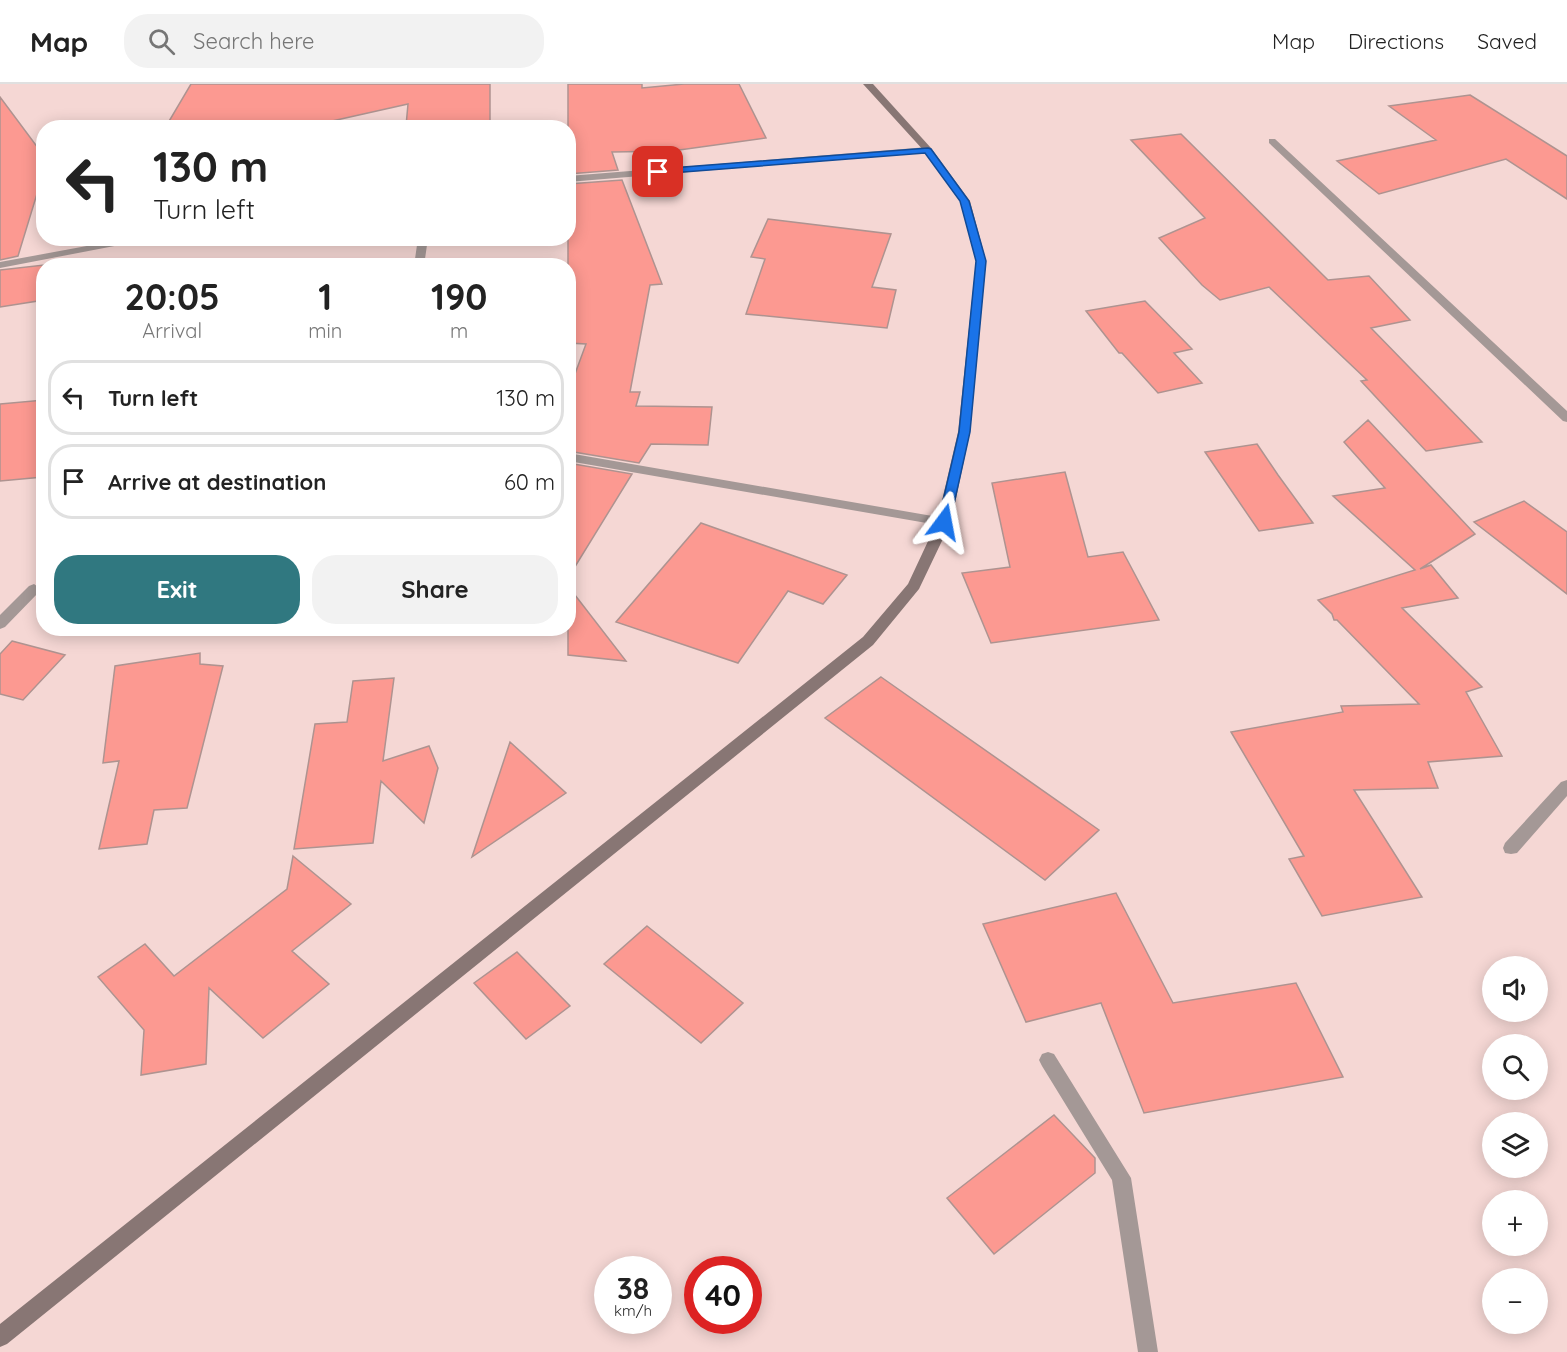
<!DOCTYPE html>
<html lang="en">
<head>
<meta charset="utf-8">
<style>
	:root { --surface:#fff; --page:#f2f2f2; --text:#222; --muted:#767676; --line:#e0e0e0; --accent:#307880 }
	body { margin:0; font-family:Quicksand,sans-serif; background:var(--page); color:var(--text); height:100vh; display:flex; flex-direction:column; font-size:22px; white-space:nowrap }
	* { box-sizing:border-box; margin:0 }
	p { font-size:20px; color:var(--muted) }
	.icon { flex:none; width:33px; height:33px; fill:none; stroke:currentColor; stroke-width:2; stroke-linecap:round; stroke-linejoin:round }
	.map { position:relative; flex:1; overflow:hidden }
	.sheet { position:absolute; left:36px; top:174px; width:540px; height:378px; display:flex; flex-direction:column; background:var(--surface); border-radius:24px; box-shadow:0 3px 15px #0003 }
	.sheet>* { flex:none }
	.top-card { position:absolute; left:36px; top:36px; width:540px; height:126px; border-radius:24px; box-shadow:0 3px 15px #0003; background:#fff; color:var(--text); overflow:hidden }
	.fabs { position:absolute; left:1482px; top:872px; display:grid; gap:12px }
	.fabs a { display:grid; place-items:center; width:66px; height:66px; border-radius:50%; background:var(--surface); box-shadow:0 3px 15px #0003; font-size:30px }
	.speed { position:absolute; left:594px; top:1172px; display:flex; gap:12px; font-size:30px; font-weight:700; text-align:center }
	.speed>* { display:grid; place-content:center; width:78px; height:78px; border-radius:50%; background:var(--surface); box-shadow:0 3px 15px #0003; line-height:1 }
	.speed small { font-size:15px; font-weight:400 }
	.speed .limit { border:9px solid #d22; background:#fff; color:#111 }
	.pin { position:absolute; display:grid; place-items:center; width:51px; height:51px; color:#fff; margin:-26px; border-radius:12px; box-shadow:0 3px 9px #0006 }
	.me { position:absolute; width:66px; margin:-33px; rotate:13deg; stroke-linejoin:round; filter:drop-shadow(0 0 4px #0008) }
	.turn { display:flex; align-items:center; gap:21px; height:126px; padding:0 18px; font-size:27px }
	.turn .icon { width:78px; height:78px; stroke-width:2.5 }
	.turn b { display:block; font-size:42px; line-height:51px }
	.eta { display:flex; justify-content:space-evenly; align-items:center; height:102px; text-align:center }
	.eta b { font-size:36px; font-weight:700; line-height:42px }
	.primary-button { display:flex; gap:12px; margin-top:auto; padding:12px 18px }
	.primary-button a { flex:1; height:69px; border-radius:24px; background:var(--accent); color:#fff; font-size:24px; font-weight:700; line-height:69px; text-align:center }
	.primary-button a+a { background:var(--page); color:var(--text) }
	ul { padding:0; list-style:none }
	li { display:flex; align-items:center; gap:18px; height:75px; margin:0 12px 9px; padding:0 6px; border:3px solid var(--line); border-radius:24px }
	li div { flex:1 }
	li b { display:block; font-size:22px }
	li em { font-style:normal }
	header { display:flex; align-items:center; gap:36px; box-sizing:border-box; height:84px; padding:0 30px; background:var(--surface); border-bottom:2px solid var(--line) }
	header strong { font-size:28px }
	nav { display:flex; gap:33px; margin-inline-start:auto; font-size:21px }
	.search { width:420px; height:54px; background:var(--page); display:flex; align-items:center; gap:15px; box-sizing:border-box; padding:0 21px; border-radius:24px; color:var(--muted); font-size:22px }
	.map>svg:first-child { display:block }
	.building { fill:#fc9991; stroke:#ae9390; stroke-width:1.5 }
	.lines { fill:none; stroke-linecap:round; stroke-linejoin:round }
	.street { fill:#a49896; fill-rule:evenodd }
	.secondary { fill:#887674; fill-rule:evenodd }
	.route { fill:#1a73e8; stroke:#114b97; stroke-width:1.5 }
</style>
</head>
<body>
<header>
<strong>Map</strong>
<div class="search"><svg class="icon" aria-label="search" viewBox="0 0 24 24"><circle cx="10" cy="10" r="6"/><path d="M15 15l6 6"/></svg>Search here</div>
<nav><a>Map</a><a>Directions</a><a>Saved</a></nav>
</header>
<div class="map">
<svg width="1567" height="1268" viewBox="0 0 1567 1268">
	<rect width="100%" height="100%" fill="#f5d7d4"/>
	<!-- building -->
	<path class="building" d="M191 0H490V37L406 42 408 20 301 44H165Z
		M568 0H642V4L684 0H739L766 54 672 67 612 68 618 86 568 90Z
		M1470 11 1567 72V115L1506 75 1379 110 1337 77 1436 56 1389 22Z
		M0 13 44 72V87L18 172 0 176Z
		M1181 50 1328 196 1369 192 1410 236 1371 244 1482 358 1426 367 1361 297 1367 296 1269 203 1220 216 1202 201 1159 154 1205 134 1131 56Z
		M622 96 662 200 650 201 630 308H640L636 322 712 323 708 361 651 360 639 379 568 367V309L586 260 568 259V100Z
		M768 135 891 150 872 203 896 206 887 244 746 230 765 175 751 173Z
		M44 181V216L0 223V186Z
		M1145 217 1192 265 1174 269 1202 299 1158 309 1122 269H1119L1086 227Z
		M44 316 43 393 0 397V320Z
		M1368 336 1475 450 1420 485 1431 481 1458 514 1402 524 1482 603 1466 608 1502 672 1428 678 1438 704 1354 706 1422 813 1322 832 1289 775 1304 772 1231 648 1343 628 1341 622 1419 620 1337 536H1334L1332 530 1318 516 1415 486 1333 412 1385 404 1344 358Z
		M1257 360 1278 391 1313 439 1259 447 1205 368Z
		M568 379 632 390 568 494Z
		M1065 388 1088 473 1123 468 1159 536 991 559 962 489 1010 483 992 399Z
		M1524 417 1567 448V510L1474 438Z
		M701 439 794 472 847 491 823 520 788 507 738 579 616 538Z
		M568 502 626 577 568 571Z
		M12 557 65 571 23 616 0 610V570Z
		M200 569V580L223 582 187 724 154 726 147 760 99 765 119 677 103 679 115 582Z
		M881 593 1099 746 1045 796 825 634Z
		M394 594 383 677 429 662 438 684 424 739 381 697 373 759 294 765 315 640 347 638 353 597Z
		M510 658 566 709 472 773Z
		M293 772 351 820 292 867 329 900 263 954 209 904 206 980 141 991 144 946 98 893 145 860 174 892 287 805Z
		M1116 809 1173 919 1296 899 1343 993 1144 1029 1101 919 1026 938 983 840Z
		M647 842 743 919 701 959 604 880Z
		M517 868 570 922 526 955 474 899Z
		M1054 1031 1095 1074V1089L994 1170 947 1114Z"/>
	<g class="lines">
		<!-- street -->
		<path class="street" d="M1269 55H1275L1567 327V338L1563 337 1269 59Z
			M928 63 931 64V68L568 98V92Z
			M130 154H156L0 184V178Z
			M418 154H428L424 182H414Z
			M568 369 944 434 951 438 944 442 568 377Z
			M34 500 41 505 39 508 5 543 0 545V531L29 502Z
			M1567 696V712L1517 769 1511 770 1505 769 1503 764 1505 759 1561 698Z
			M1048 968 1054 970 1131 1094 1158 1268H1138L1112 1096 1042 982 1039 976 1042 970Z"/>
		<!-- secondary -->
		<path class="secondary" d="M863 0H873L931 64 970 117 986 177 970 348 951 438 919 505 873 561 7 1260 0 1263V1240L863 553 908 500 937 438 958 348 976 177 960 117 925 68Z"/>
	</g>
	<!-- route -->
	<path class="route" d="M928 64 931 65 969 117 986 177 970 348 950 438 944 442 938 438 959 348 976 177 960 117 925 69 658 90 654 88 658 85Z"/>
</svg>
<div class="fabs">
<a><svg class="icon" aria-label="sound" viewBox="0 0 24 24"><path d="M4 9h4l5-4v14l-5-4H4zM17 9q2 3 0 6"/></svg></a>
<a><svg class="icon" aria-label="search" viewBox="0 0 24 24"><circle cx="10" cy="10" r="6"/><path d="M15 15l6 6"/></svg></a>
<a><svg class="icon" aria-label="layers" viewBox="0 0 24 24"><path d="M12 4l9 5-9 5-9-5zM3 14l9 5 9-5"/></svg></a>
<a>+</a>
<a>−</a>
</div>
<div class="speed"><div>38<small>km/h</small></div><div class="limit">40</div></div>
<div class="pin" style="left:658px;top:88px;background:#d93025"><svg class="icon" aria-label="arrive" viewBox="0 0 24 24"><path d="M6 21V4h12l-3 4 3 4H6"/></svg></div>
<svg class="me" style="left:944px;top:438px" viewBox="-20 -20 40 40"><path d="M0-17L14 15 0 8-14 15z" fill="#1a73e8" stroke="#fff" stroke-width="4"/></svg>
<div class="top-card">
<div class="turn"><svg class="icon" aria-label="left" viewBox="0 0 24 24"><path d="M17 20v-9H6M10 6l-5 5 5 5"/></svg><div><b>130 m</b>Turn left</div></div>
</div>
<section class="sheet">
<div class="eta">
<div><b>20:05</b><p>Arrival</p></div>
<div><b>1</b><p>min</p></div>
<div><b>190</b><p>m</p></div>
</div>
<ul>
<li><svg class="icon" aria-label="left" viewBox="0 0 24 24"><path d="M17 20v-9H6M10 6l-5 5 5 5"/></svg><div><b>Turn left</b></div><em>130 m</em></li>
<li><svg class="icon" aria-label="arrive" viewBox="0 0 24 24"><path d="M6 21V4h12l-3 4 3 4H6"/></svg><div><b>Arrive at destination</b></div><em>60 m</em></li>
</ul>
<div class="primary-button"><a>Exit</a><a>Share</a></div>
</section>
</div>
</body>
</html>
